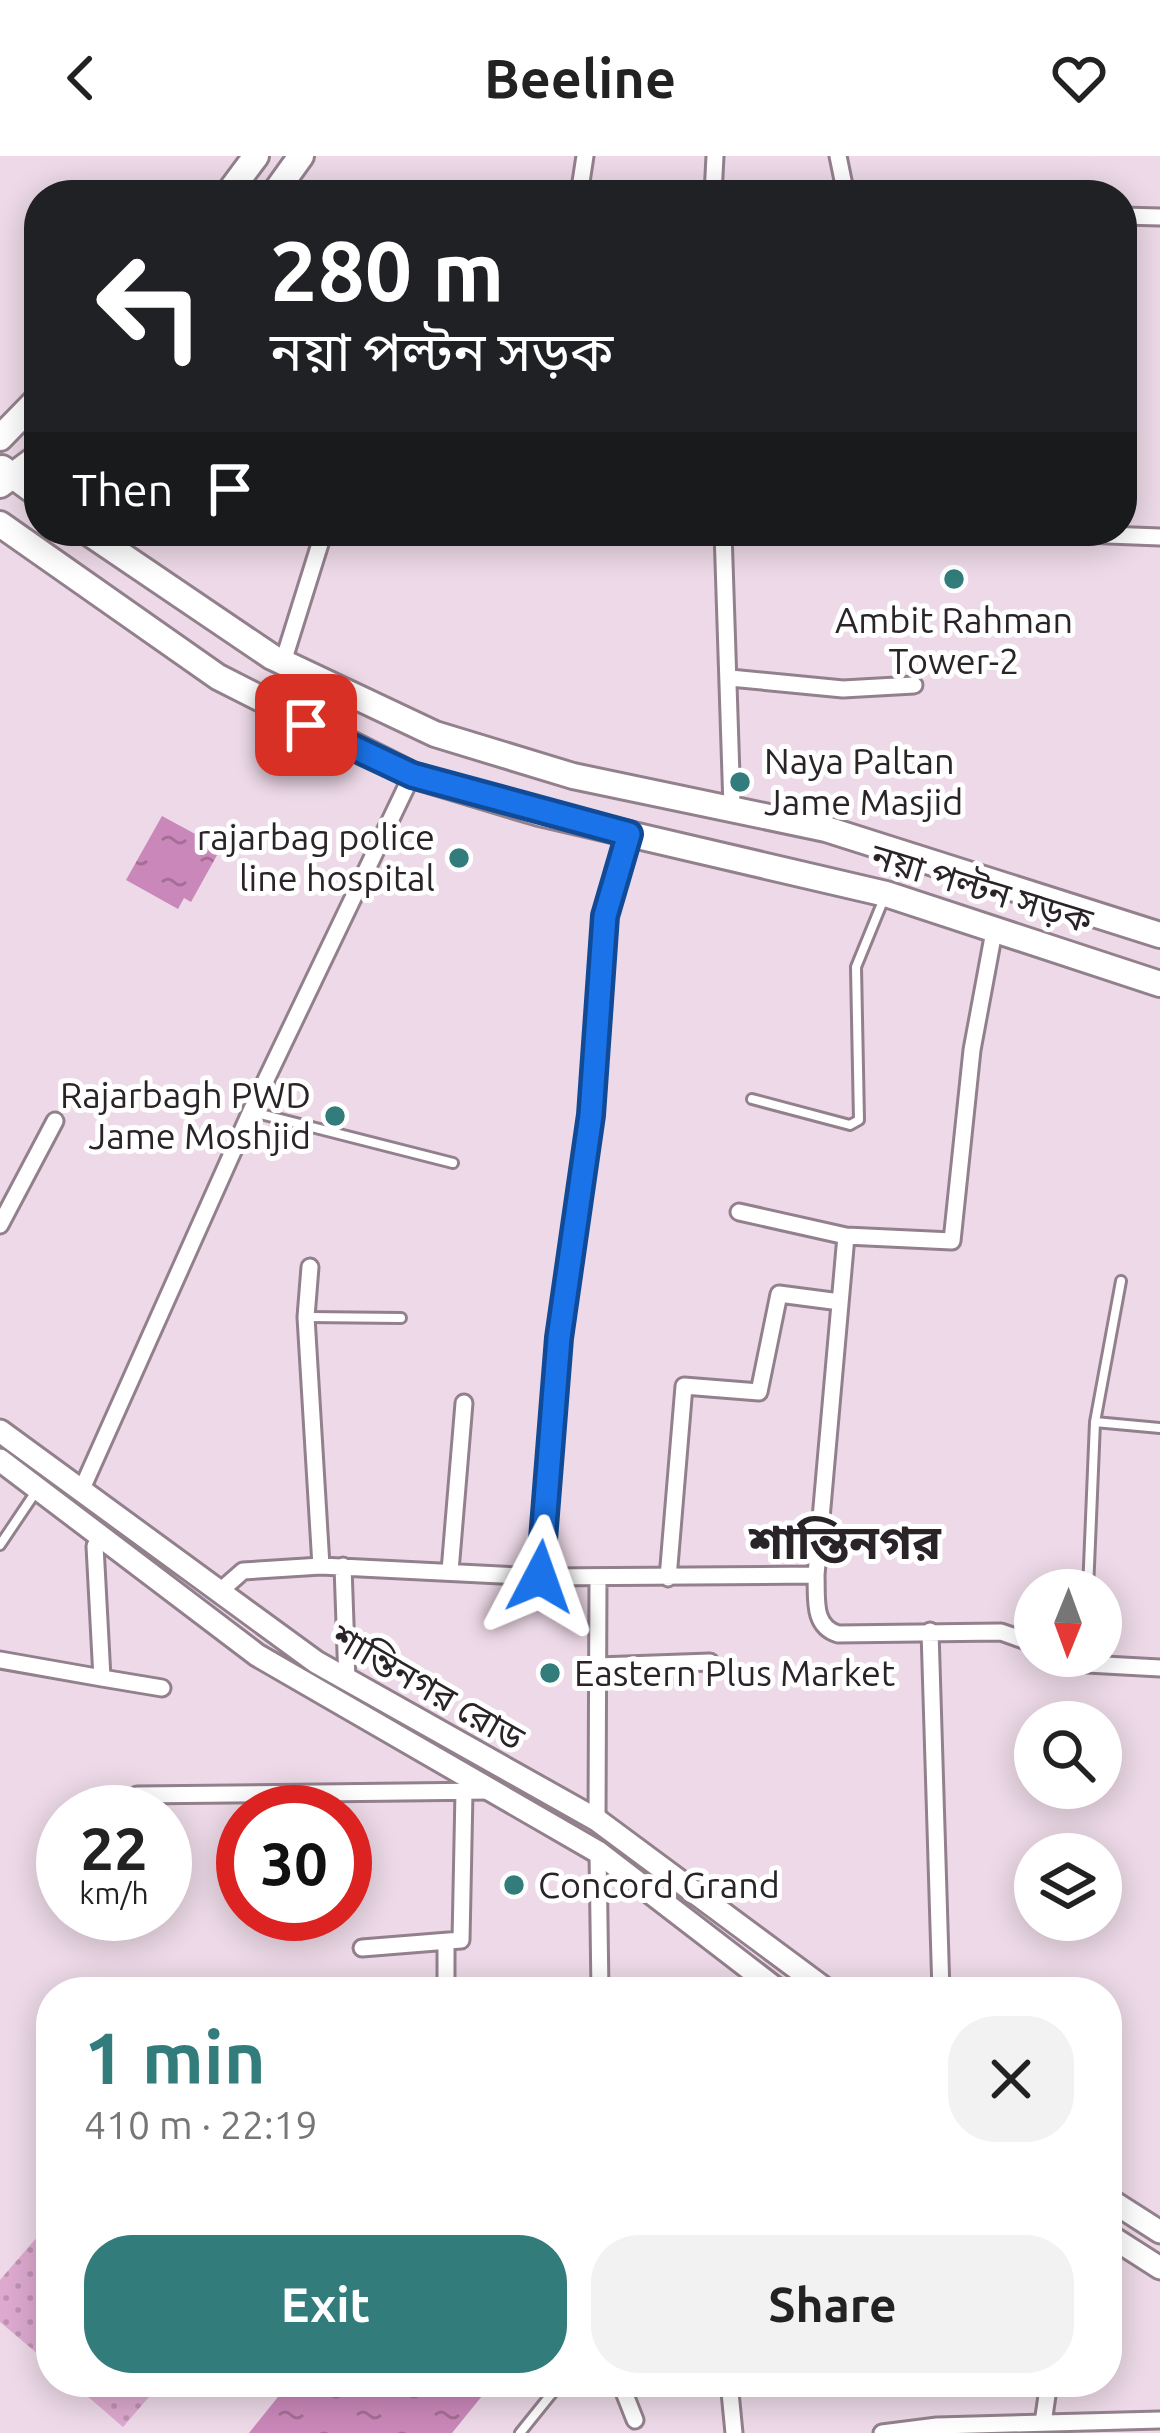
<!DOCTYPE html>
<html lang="en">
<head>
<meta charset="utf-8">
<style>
	:root { --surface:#fff; --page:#f2f2f2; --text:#222; --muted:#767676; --accent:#337c7c }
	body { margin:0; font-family:Ubuntu,"Noto Sans Bengali",sans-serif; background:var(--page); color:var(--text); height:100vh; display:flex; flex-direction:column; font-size:45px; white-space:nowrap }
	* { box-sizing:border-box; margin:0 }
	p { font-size:39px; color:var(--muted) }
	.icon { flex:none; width:66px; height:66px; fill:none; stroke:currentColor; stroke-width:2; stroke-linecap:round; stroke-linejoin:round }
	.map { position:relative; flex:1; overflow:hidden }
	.details { position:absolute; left:36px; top:1821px; width:1086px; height:420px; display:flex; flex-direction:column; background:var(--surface); border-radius:48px; box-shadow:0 6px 30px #0003 }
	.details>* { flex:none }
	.guide { position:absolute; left:24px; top:24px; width:1113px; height:366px; border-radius:48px; box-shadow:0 6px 30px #0003; background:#202124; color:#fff; overflow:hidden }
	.needle { width:78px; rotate:181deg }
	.tools { position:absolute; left:1014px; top:1413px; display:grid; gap:24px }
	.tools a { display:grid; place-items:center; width:108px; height:108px; border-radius:50%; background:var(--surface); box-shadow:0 6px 30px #0003; font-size:60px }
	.speed { position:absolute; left:36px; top:1629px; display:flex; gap:24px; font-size:60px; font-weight:700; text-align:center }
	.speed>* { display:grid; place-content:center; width:156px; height:156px; border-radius:50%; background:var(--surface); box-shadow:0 6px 30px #0003; line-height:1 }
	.speed small { font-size:30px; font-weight:400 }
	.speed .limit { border:18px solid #d22; background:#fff; color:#111 }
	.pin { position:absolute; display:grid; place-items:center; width:102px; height:102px; color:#fff; margin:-51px; border-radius:24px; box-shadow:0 6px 18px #0006 }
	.me { position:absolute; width:132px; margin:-66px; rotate:4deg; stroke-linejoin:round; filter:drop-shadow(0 0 9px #0008) }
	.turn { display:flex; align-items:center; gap:42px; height:252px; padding:0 48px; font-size:54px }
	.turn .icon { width:156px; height:156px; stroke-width:2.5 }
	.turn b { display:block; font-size:84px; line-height:102px }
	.then { display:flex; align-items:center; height:114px; padding:0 48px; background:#0003; gap:24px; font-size:45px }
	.round { display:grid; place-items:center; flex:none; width:126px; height:126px; border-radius:48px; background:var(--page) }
	.overview { display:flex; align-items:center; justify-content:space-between; height:204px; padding:0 48px }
	h1 { font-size:72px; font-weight:700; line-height:90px; color:var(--accent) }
	.button { display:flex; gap:24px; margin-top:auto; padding:24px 48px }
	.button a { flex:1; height:138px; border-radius:48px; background:var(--accent); color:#fff; font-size:48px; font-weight:700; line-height:138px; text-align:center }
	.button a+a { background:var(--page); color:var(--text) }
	header { display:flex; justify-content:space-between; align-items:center; height:156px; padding:0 48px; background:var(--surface); font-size:54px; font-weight:700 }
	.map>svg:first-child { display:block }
	.park { fill:url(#park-dots) }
	.water { fill:url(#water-ripples) }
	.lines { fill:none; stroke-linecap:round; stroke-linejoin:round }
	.lane-casing { stroke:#93808d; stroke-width:14 }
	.street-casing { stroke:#93808d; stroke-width:21 }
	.secondary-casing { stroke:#93808d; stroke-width:27 }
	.primary-casing { stroke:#93808d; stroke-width:30 }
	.lane { stroke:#fff; stroke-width:8 }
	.street { stroke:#fff; stroke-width:15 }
	.secondary { stroke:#fff; stroke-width:21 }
	.primary { stroke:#fff; stroke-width:24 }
	.route-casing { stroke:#114b97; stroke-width:30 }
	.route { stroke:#1a73e8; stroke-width:21 }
	.poi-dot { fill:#337c7c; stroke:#fff; stroke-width:4.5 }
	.labels { text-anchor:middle; stroke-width:10; stroke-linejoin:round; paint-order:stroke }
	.poi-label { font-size:36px; fill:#2a2328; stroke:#fff; text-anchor:start }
	.street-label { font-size:36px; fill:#2a2328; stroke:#fff }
	.district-label { font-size:48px; font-weight:bold; fill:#2a2328; stroke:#fff }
</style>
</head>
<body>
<header><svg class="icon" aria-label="back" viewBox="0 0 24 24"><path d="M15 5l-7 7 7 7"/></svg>Beeline<svg class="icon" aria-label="heart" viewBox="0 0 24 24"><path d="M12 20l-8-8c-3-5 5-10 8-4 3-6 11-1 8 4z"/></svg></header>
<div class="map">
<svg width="1160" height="2277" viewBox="0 0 1160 2277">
	<defs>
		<pattern id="park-dots" width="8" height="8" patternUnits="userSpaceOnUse" patternTransform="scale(3)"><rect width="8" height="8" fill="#dda9cf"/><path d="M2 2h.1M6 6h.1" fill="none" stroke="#be91b2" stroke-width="1.8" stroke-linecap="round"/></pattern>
		<pattern id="water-ripples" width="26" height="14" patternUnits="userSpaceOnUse" patternTransform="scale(3)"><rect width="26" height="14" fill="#ca87b9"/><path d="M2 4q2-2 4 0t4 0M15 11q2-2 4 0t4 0" fill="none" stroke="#a46e96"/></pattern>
	</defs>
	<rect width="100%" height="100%" fill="#edd9e7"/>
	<!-- park -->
	<path class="park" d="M51 2065V2209L0 2166V2124Z
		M71 2226H162L123 2271Z"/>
	<!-- water -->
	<path class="water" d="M162 660 221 692 191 746 184 742 178 753 126 724Z
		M290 2226H465L482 2240 452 2277H249Z"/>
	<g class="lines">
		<defs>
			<path id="lane" d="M752 943 850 969 859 964 856 811 885 740
				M253 956 453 1007
				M308 1161 401 1162
				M1095 1266 1160 1272
				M0 1389 37 1334
				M1088 1434 1095 1266 1121 1125
				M520 2277 561 2226"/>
			<path id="street" d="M838 0 846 39
				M579 39 585 0
				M713 39 715 0
				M1122 60 1160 61
				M723 375 732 651
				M1000 375 1160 381
				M283 506 324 375
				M730 522 843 533 914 529
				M739 1056 846 1080 952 1085 972 894 995 770
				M0 1069 55 965
				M846 1080 816 1419C817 1442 812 1470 838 1478L1001 1476 1035 1488
				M310 1111 306 1161 321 1410
				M81 1335 251 955 412 619
				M343 1410 347 1525
				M450 1415 464 1247
				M540 1421 559 1182 591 959 605 761 629 678
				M668 1422 684 1230 759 1236 779 1138 840 1146
				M219 1436 243 1415 321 1410 540 1421 816 1419
				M930 1475 941 1836
				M1067 1500 1087 1508 1160 1512
				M0 1504 102 1522 95 1390 103 1381
				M598 1510 710 1506
				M102 1522 162 1532
				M137 1639 489 1635
				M597 1664 598 1422
				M598 1696 600 1836
				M362 1792 461 1784 464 1636
				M446 1836V1787
				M620 2226 635 2264
				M729 2226 734 2277
				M1043 2267 1049 2226
				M882 2277 937 2270 1160 2264"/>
			<path id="secondary" d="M0 1275 316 1506 597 1664 829 1836
				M0 1304 257 1499 598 1696 780 1836
				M1107 2042 1160 2076
				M1107 2078 1160 2112"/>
			<path id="primary" d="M227 39 256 0
				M273 39 301 0
				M0 282 39 242
				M2 312 39 339
				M0 329 39 300
				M0 368 218 521 412 619 539 657 886 738 1160 828
				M86 375 272 501 435 578 573 620 826 673 1160 779"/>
		</defs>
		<!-- lane casing -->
		<use href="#lane" class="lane-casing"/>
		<!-- street casing -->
		<use href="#street" class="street-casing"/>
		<!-- secondary casing -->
		<use href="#secondary" class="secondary-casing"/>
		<!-- primary casing -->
		<use href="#primary" class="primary-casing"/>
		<!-- lane -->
		<use href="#lane" class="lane"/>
		<!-- street -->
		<use href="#street" class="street"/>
		<!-- secondary -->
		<use href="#secondary" class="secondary"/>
		<!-- primary -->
		<use href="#primary" class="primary"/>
	</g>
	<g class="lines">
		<defs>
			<path id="route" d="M306 569 412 619 629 678 605 760 591 959 559 1182 540 1421"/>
		</defs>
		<!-- route casing -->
		<use href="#route" class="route-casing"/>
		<!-- route -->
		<use href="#route" class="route"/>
	</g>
	<!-- markers -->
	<g class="poi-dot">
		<circle cx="954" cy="423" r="12"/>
		<circle cx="740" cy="626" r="12"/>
		<circle cx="459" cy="702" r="12"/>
		<circle cx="335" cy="960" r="12"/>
		<circle cx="550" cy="1517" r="12"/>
		<circle cx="514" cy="1729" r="12"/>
	</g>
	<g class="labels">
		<!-- poi labels -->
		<g class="poi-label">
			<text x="954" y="477" text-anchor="middle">Ambit Rahman<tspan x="954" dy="41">Tower-2</tspan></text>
			<text x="764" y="618">Naya Paltan<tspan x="764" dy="41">Jame Masjid</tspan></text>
			<text x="435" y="694" text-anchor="end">rajarbag police<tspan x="435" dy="41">line hospital</tspan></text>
			<text x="311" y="952" text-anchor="end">Rajarbagh PWD<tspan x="311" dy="41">Jame Moshjid</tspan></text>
			<text x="574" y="1530">Eastern Plus Market</text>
			<text x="538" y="1742">Concord Grand</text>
		</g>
		<!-- street labels -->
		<g class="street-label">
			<text transform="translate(982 732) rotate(17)" y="13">নয়া পল্টন সড়ক</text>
			<text transform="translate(428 1531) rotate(30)" y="13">শান্তিনগর রোড</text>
		</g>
		<!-- district labels -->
		<g class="district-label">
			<text x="845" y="1403">শান্তিনগর</text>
		</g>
	</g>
</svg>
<div class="tools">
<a><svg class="needle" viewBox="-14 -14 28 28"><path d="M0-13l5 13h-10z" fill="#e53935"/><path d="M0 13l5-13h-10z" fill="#767676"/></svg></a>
<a><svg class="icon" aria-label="search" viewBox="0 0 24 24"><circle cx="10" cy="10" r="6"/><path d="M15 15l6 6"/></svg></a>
<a><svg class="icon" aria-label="layers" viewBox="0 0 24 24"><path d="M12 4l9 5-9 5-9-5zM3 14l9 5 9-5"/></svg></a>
</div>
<div class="speed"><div>22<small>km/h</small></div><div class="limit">30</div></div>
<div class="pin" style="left:306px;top:569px;background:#d93025"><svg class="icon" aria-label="arrive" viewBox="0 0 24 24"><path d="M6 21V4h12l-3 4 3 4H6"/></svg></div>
<svg class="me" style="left:540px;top:1421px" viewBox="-20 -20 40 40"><path d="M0-17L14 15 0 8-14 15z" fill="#1a73e8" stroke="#fff" stroke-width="4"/></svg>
<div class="guide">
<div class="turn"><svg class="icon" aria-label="left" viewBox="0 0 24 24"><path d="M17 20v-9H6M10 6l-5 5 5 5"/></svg><div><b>280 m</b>নয়া পল্টন সড়ক</div></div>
<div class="then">Then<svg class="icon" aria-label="arrive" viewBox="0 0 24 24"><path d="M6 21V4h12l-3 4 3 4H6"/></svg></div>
</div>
<section class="details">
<div class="overview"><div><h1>1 min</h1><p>410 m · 22:19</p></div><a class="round"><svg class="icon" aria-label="close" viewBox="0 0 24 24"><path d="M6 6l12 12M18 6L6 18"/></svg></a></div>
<div class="button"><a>Exit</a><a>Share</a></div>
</section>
</div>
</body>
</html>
